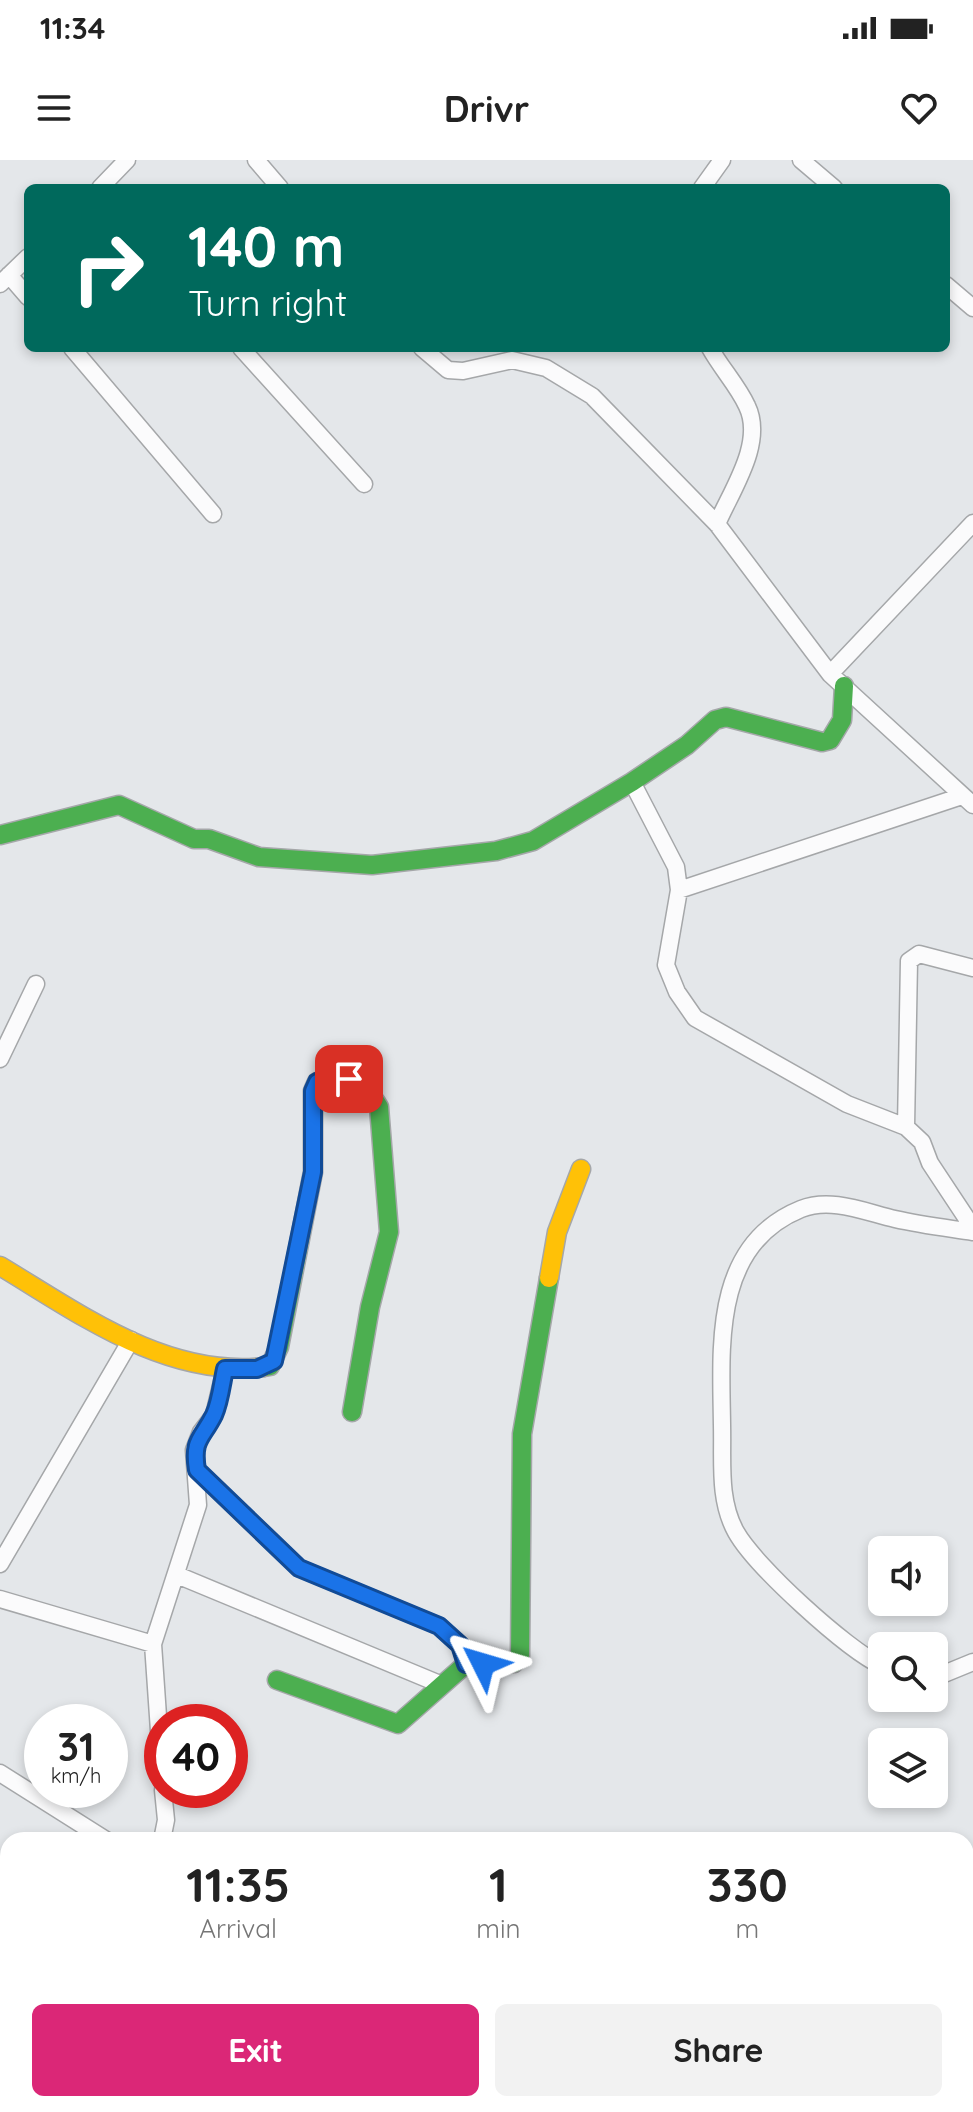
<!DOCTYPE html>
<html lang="en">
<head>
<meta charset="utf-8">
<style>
	:root { --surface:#fff; --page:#f2f2f2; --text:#222; --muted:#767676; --accent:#db2777 }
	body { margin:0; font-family:Quicksand,sans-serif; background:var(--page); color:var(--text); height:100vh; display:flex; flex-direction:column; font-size:30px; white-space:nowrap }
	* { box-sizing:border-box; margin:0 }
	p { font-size:26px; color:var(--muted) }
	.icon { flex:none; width:44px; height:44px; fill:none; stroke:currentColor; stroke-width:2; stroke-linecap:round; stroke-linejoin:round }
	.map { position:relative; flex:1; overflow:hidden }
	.details { position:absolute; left:0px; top:1672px; width:974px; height:280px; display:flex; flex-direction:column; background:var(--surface); border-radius:24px 24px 0 0; box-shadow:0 4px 12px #0003 }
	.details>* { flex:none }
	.banner { position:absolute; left:24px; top:24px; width:926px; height:168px; border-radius:12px; box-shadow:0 4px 12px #0003; background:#00695c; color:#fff; overflow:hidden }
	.controls { position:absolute; left:868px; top:1376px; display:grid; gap:16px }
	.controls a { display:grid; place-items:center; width:80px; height:80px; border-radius:12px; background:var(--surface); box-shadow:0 4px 12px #0003; font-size:40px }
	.speed { position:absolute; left:24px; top:1544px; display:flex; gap:16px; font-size:40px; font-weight:700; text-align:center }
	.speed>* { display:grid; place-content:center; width:104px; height:104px; border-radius:50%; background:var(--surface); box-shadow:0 4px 12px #0003; line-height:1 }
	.speed small { font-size:20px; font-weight:400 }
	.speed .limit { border:12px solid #d22; background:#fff; color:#111 }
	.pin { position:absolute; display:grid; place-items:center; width:68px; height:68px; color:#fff; margin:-34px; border-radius:16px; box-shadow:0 4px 12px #0006 }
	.me { position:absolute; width:88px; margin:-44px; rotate:310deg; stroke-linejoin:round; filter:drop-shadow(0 0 6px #0008) }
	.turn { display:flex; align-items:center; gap:28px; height:168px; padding:0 32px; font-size:36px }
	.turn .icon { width:104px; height:104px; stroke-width:2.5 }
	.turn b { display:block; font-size:56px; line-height:68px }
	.eta { display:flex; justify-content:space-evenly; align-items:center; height:136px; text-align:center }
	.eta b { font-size:48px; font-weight:700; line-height:56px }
	.cta { display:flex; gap:16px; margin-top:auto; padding:16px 32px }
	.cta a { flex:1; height:92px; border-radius:12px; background:var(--accent); color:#fff; font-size:32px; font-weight:700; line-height:92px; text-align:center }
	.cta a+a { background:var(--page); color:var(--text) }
	.status { display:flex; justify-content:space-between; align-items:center; height:56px; padding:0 40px; background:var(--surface); direction:ltr }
	.status svg { height:22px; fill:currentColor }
	header { display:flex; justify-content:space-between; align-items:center; height:104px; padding:0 32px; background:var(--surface); font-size:36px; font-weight:700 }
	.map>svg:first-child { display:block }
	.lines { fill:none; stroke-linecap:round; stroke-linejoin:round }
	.street-casing { stroke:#a5a7a9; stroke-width:19 }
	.fast-casing { stroke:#a5a7a9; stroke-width:21 }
	.slow-casing { stroke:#a5a7a9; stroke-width:21 }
	.street { stroke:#fbfbfc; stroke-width:16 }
	.fast { stroke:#4caf50; stroke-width:18 }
	.slow { stroke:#ffc107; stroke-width:18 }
	.route-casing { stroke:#114b97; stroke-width:20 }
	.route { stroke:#1a73e8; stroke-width:14 }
</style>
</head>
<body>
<div class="status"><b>11:34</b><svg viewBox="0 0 49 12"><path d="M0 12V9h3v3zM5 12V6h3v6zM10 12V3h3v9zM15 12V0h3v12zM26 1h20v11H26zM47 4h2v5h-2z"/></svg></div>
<header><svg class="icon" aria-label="menu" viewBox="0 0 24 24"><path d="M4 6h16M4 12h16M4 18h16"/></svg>Drivr<svg class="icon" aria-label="heart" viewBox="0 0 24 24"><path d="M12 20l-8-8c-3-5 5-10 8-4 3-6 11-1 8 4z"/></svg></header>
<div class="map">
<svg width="973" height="1952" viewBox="0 0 973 1952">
	<rect width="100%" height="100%" fill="#e4e7ea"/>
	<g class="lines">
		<defs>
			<path id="street" d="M256 0 280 28
				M801 0 834 28
				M100 28 127 0
				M702 28 722 0
				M9 115 28 137
				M0 124 28 97
				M946 125 973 148
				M72 188 213 354
				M241 188 364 324
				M422 188 448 210 463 211 512 200 546 208 592 236 717 364 830 514 973 645
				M710 188C721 208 738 226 747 246 765 283 731 331 717 364
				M830 514 973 363
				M632 622 676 707 679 730 666 805 677 832 695 858 847 944 906 967 922 982 930 1003 973 1068
				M679 730 962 636
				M0 899 36 824
				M906 967 909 801 919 794 973 808
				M197 1310 299 1408 439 1466 460 1485 466 1504
				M0 1404 131 1180
				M177 1415 442 1525
				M0 1439 153 1484
				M882 1506C846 1489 755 1406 736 1372 718 1340 723 1301 722 1265 721 1186 712 1085 801 1049 831 1037 865 1052 895 1059 921 1065 947 1068 973 1072
				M934 1518 973 1502
				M0 1613 106 1680
				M162 1614 153 1484 198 1345 194 1290 201 1272 214 1255 225 1209
				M162 1680 166 1660 163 1630
				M165 1944 184 1952
				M402 1944 403 1952
				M430 1944 436 1952
				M39 1952 51 1944"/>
			<path id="fast" d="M0 675 119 645 194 679H209L259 697 372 705 496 691 533 681 632 622 687 585 715 560 726 557 822 582 830 580 842 560 844 526
				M264 1207 270 1206 279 1187 313 1012V931L317 922C344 914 365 923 379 947L389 1072 370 1147 352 1252
				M277 1520 398 1564 466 1504 514 1503 520 1496 522 1274 549 1118"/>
			<path id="slow" d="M0 1106C80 1154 166 1218 264 1207
				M549 1118 557 1072 581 1009"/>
		</defs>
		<!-- street casing -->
		<use href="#street" class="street-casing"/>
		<!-- fast casing -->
		<use href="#fast" class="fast-casing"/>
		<!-- slow casing -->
		<use href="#slow" class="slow-casing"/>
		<!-- street -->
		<use href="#street" class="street"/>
		<!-- fast -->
		<use href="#fast" class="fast"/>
		<!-- slow -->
		<use href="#slow" class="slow"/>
	</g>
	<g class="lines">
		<defs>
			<path id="route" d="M349 919 328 918 317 922 313 931V1012L274 1201 257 1209H225C222 1223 220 1242 214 1255 202 1279 192 1279 197 1310L299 1408 439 1466 460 1485 466 1504H483"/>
		</defs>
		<!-- route casing -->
		<use href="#route" class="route-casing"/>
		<!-- route -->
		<use href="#route" class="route"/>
	</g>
</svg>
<div class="controls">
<a><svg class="icon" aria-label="sound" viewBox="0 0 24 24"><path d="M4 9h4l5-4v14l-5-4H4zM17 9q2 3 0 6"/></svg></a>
<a><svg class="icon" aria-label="search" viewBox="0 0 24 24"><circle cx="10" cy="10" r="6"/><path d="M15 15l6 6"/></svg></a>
<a><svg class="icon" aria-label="layers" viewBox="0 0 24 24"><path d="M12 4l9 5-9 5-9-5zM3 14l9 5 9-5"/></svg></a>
</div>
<div class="speed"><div>31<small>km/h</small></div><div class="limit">40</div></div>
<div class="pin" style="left:349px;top:919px;background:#d93025"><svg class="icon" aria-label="arrive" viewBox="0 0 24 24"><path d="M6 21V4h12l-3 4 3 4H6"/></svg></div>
<svg class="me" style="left:483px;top:1504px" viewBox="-20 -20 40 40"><path d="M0-17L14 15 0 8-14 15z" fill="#1a73e8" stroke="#fff" stroke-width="4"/></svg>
<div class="banner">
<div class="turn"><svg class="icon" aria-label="right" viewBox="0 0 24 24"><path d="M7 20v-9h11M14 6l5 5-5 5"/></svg><div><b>140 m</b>Turn right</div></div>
</div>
<section class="details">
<div class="eta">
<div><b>11:35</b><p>Arrival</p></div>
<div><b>1</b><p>min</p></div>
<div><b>330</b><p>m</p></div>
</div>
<div class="cta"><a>Exit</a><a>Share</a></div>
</section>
</div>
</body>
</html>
